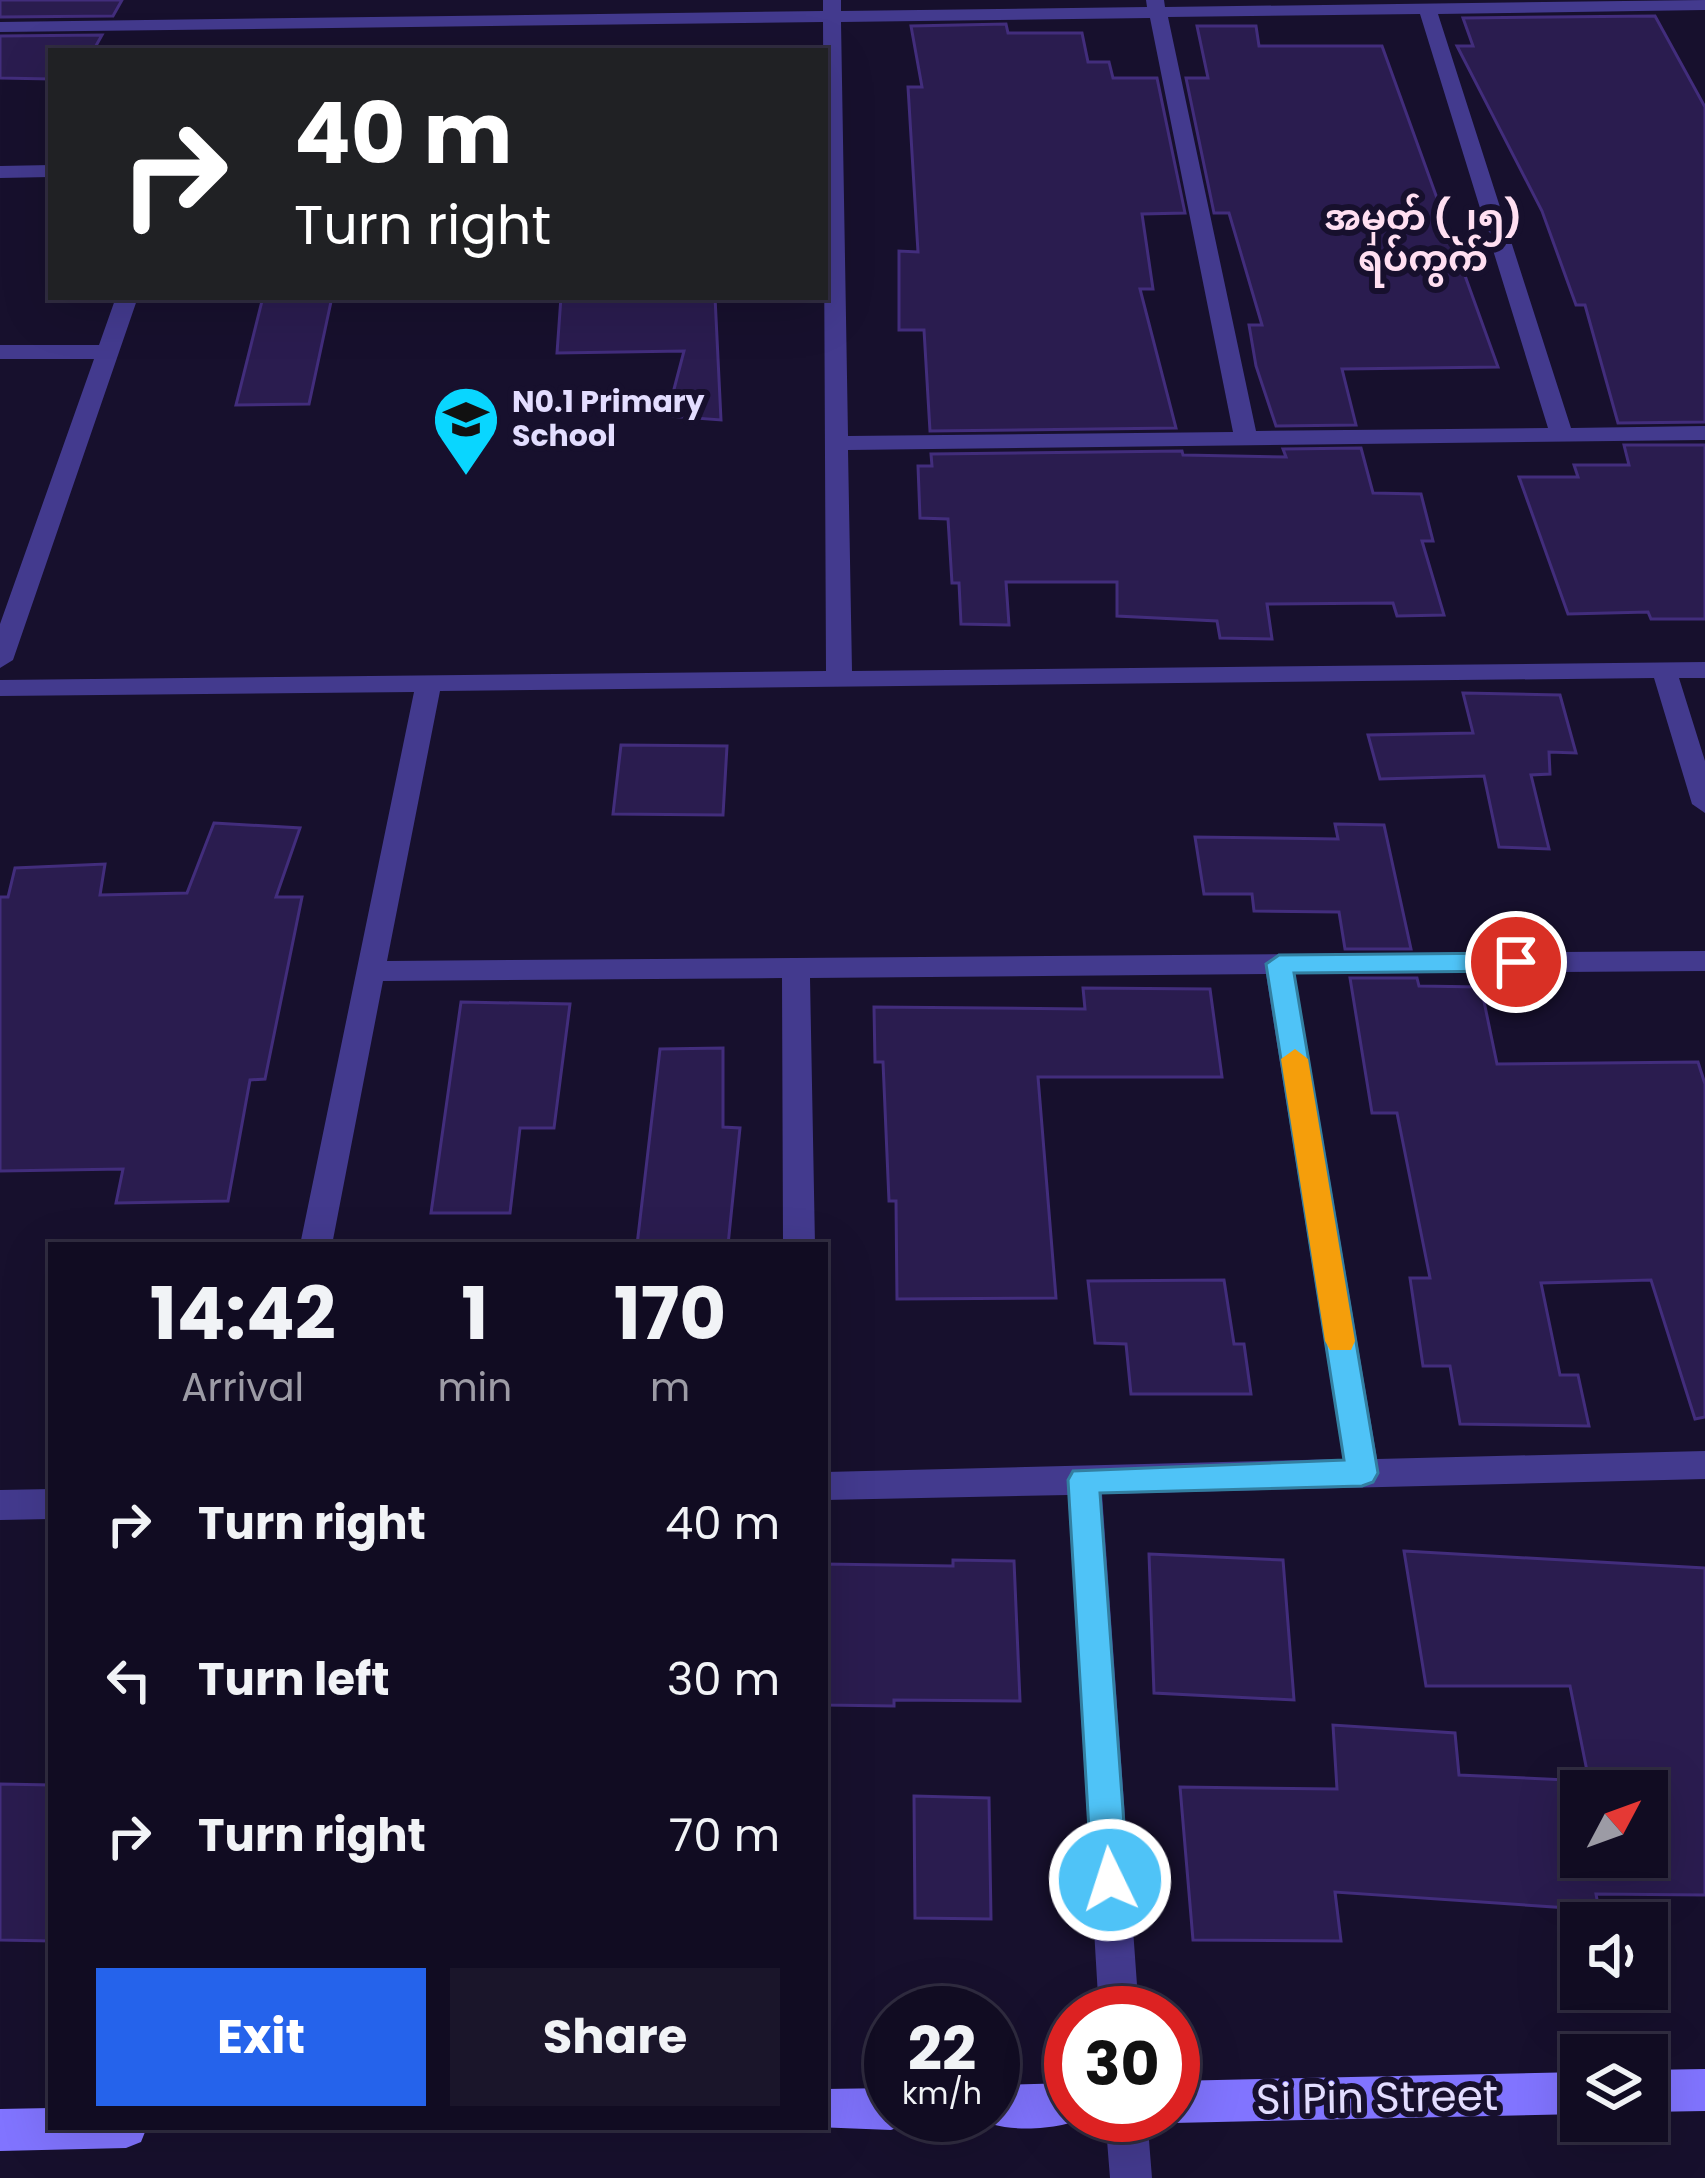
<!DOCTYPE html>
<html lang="en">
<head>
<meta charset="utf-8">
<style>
	:root { --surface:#110c22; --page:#1a152a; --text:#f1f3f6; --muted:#9c9ba5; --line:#302c40; --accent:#2563eb }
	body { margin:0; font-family:Poppins,"Noto Sans Myanmar",sans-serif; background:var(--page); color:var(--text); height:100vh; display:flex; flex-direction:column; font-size:45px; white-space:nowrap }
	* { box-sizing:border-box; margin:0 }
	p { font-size:39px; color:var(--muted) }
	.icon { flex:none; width:66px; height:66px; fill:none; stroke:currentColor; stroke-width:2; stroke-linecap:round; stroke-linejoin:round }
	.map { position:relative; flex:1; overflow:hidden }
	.sheet { position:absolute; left:48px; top:1242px; width:780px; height:888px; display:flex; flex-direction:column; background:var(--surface); border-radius:0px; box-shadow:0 12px 48px #0002,0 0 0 3px var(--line) }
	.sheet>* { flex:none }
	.top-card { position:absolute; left:48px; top:48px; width:780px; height:252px; border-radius:0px; box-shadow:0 12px 48px #0002,0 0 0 3px var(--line); background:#202124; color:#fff; overflow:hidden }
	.needle { width:78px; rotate:49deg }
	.buttons { position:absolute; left:1560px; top:1770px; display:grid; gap:24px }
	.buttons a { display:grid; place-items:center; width:108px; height:108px; border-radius:0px; background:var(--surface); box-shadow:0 12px 48px #0002,0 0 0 3px var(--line); font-size:60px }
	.speed { position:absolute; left:864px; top:1986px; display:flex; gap:24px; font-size:60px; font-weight:700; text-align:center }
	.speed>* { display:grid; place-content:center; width:156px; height:156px; border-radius:50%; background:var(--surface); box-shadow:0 12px 48px #0002,0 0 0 3px var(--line); line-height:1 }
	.speed small { font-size:30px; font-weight:400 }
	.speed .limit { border:18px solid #d22; background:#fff; color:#111 }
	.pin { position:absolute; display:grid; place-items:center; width:102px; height:102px; color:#fff; margin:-51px; border:6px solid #fff; border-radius:50%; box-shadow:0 3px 12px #0007 }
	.me { position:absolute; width:132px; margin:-66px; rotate:356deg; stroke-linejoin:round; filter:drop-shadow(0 0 9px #0008) }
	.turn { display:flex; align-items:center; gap:42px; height:252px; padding:0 48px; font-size:54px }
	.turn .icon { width:156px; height:156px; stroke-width:2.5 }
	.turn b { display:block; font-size:84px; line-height:102px }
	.eta { display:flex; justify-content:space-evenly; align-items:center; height:204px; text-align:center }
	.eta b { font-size:72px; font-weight:700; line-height:84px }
	.cta { display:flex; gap:24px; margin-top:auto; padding:24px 48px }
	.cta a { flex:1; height:138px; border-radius:0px; background:var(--accent); color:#fff; font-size:48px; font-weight:700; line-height:138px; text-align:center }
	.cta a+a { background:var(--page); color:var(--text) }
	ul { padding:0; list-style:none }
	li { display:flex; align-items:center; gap:36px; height:156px; padding:0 48px }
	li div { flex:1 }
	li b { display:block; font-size:45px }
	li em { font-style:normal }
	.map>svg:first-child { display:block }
	.building { fill:#2a1c4f; stroke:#422d7c; stroke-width:3; fill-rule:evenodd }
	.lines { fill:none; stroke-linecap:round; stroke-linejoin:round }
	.street { fill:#433a8e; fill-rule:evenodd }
	.secondary { fill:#8174ff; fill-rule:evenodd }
	.route { fill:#4fc3f7; stroke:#337fa1; stroke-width:3 }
	.slow { fill:#f59e0b }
	.labels { text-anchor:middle; stroke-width:12; stroke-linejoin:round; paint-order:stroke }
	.far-poi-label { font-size:30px; font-weight:bold; fill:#e3ddff; stroke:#17102d; text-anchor:start }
	.far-quarter-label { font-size:36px; font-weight:bold; fill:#ffdff1; stroke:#17102d }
	.near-street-label { font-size:42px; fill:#e3ddff; stroke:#17102d }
</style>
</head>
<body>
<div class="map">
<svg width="1705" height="2178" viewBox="0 0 1705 2178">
	<rect width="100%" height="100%" fill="#17102d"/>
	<!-- building -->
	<path class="building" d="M0 0H122L113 16 0 17Z
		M1655 16 1705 107V422L1618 423 1585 305H1576L1542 211 1457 46H1473L1463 18Z
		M1006 24 1008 33H1082L1088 62H1109L1113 78H1157L1185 213 1142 214 1153 289H1140L1176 428 930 431 924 330H899V251L918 252 908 87H922L911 26Z
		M1197 26H1256L1259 46H1382L1498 367 1342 369 1356 425 1276 426 1256 366 1249 325H1262L1229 213H1214L1186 78H1208Z
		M102 35 93 51H51V79L0 78V36Z
		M263 297H332L309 404 236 405Z
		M561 297H715L721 420 667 416 684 351 557 353Z
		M1624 445H1705V619H1651L1648 612 1568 614 1519 477H1578L1574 465H1629Z
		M1361 448 1373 493 1421 494 1433 541H1422L1444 615 1397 616 1393 603 1267 604 1272 639 1220 638 1217 621 1117 616V582H1006L1009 625 961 624 959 583H952L948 519 920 518 918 466H932L931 454 1182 451 1183 455 1286 457 1283 449Z
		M1463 693 1560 695 1576 753 1549 752 1550 774 1531 775 1549 849 1499 847 1484 776 1380 779 1368 735 1473 733Z
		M621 745 727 746 723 815 613 814Z
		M214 823 300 828 276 897H302L265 1079 250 1080 228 1201 116 1203 123 1169 0 1171V897H8L15 868 105 864 100 895 187 893Z
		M1335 824 1384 825 1411 949H1345L1339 912 1254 911 1252 894H1204L1195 837 1338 839Z
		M1350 978H1417L1419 986 1481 987 1497 1064 1698 1062 1705 1084V1417L1695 1419 1651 1280 1541 1283 1560 1375H1578L1589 1426 1460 1424 1450 1366H1423L1410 1278H1430L1397 1113H1372Z
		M1083 988 1210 989 1222 1077H1038L1056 1298 897 1299 896 1201H889L883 1062H875L874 1007 1085 1009Z
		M461 1002 570 1004 554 1128H520L510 1213H431Z
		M723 1048V1127L740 1128 728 1245H637L660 1049Z
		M1224 1280 1234 1344H1244L1251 1394H1131L1126 1344 1095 1343 1088 1281Z
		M1404 1551 1705 1568V1895L1596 1894 1599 1910 1335 1892 1341 1941 1193 1940 1180 1787 1337 1789 1333 1725 1455 1733 1459 1775 1589 1781 1570 1686H1426ZM1581 1791H1647V1857H1581Z
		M1149 1554 1283 1560 1294 1700 1154 1693Z
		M953 1560 1014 1561 1020 1701 894 1700V1706L825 1705V1564L953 1566Z
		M0 1784 51 1785V1941L0 1940Z
		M914 1796 989 1798 991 1919 915 1918Z"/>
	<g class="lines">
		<!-- street -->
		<path class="street" d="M823 0H841V11L1147 7 1146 0H1164L1165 7 1705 0V10L1438 14 1571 428 1705 426V440L848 450 852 671 1705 662V678H1679L1705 761V813L1692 804 1654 678 440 691 387 961 1705 951V971L1295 974 1377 1459 1705 1451V1479L1102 1494 1139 2013H1099L1068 1495 825 1500V1472L1343 1459 1266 974 810 978 815 1245H783L782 978 383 981 332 1245H300L414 692 0 696V680L826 671 823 22 0 32V22L823 11ZM1420 14 1548 428 1256 431 1168 17ZM1150 18 1233 432 848 436 841 22Z
			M51 165V177L0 178V166Z
			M116 297H138L13 660 0 668V624L94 359H0V345H99Z
			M51 1489V1519L0 1520V1490Z
			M1105 2115H1147L1152 2178H1110Z"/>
		<!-- secondary -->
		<path class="secondary" d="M1705 2069V2111L1647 2112V2070Z
			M1581 2072V2114L1173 2123 1158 2115H1173V2081Z
			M1071 2083V2115H1087C1067 2131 993 2135 976 2115H993V2085Z
			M891 2088V2115H909L906 2124 891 2130 816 2127H825V2089Z
			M51 2108V2127H147L141 2142 126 2148 0 2151V2109Z"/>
	</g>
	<!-- route -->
	<path class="route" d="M1516 953 1529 962 1516 971 1294 973 1378 1473 1373 1482 1362 1486 1100 1493 1128 1880 1122 1892 1110 1896 1098 1892 1092 1880 1068 1480 1073 1471 1344 1460 1266 964 1279 955Z"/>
	<!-- slow -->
	<path class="slow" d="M1295 1049 1308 1059 1355 1341 1351 1350H1330L1325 1341 1281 1059Z"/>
	<!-- icons -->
	<defs>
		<symbol id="school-pin" viewBox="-11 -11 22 30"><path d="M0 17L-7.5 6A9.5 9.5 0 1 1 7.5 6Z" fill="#09d6ff" stroke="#17102d"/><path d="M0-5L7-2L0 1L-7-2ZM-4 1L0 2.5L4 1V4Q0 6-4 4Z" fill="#111"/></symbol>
	</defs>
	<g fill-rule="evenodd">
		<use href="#school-pin" x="428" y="381" width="76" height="104"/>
	</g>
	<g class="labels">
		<!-- far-poi labels -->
		<g class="far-poi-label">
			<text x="512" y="412">N0.1 Primary<tspan x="512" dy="34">School</tspan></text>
		</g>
		<!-- far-quarter labels -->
		<g class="far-quarter-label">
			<text x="1423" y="230">အမှတ် (၂၅)<tspan x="1423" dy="41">ရပ်ကွက်</tspan></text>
		</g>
		<!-- near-street labels -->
		<g class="near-street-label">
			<text transform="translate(1377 2097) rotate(-1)" y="15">Si Pin Street</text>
		</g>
	</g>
</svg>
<div class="buttons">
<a><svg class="needle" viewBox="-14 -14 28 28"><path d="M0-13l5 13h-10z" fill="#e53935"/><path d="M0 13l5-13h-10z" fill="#9c9ba5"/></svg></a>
<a><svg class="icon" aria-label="sound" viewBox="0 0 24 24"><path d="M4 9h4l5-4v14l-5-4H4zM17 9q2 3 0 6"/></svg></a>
<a><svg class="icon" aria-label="layers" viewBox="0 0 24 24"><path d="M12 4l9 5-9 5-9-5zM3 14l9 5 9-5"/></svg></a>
</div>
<div class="speed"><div>22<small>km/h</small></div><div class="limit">30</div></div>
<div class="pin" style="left:1516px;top:962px;background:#d93025"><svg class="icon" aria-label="arrive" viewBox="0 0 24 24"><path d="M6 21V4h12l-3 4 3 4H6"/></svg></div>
<svg class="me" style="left:1110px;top:1880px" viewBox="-20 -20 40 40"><circle r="17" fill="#4fc3f7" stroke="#fff" stroke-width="3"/><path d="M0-11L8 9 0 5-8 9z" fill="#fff"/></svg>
<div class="top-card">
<div class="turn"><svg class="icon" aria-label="right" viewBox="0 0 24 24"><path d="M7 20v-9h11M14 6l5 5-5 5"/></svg><div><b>40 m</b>Turn right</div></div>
</div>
<section class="sheet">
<div class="eta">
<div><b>14:42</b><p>Arrival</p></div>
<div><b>1</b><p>min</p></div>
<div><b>170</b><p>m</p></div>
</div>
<ul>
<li><svg class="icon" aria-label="right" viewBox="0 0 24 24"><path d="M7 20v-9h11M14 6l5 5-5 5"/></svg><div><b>Turn right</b></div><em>40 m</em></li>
<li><svg class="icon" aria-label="left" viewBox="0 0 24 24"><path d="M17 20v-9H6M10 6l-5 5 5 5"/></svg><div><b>Turn left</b></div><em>30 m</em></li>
<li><svg class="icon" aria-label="right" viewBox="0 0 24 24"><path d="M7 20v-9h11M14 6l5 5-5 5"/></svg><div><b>Turn right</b></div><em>70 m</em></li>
</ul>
<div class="cta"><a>Exit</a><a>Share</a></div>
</section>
</div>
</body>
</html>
